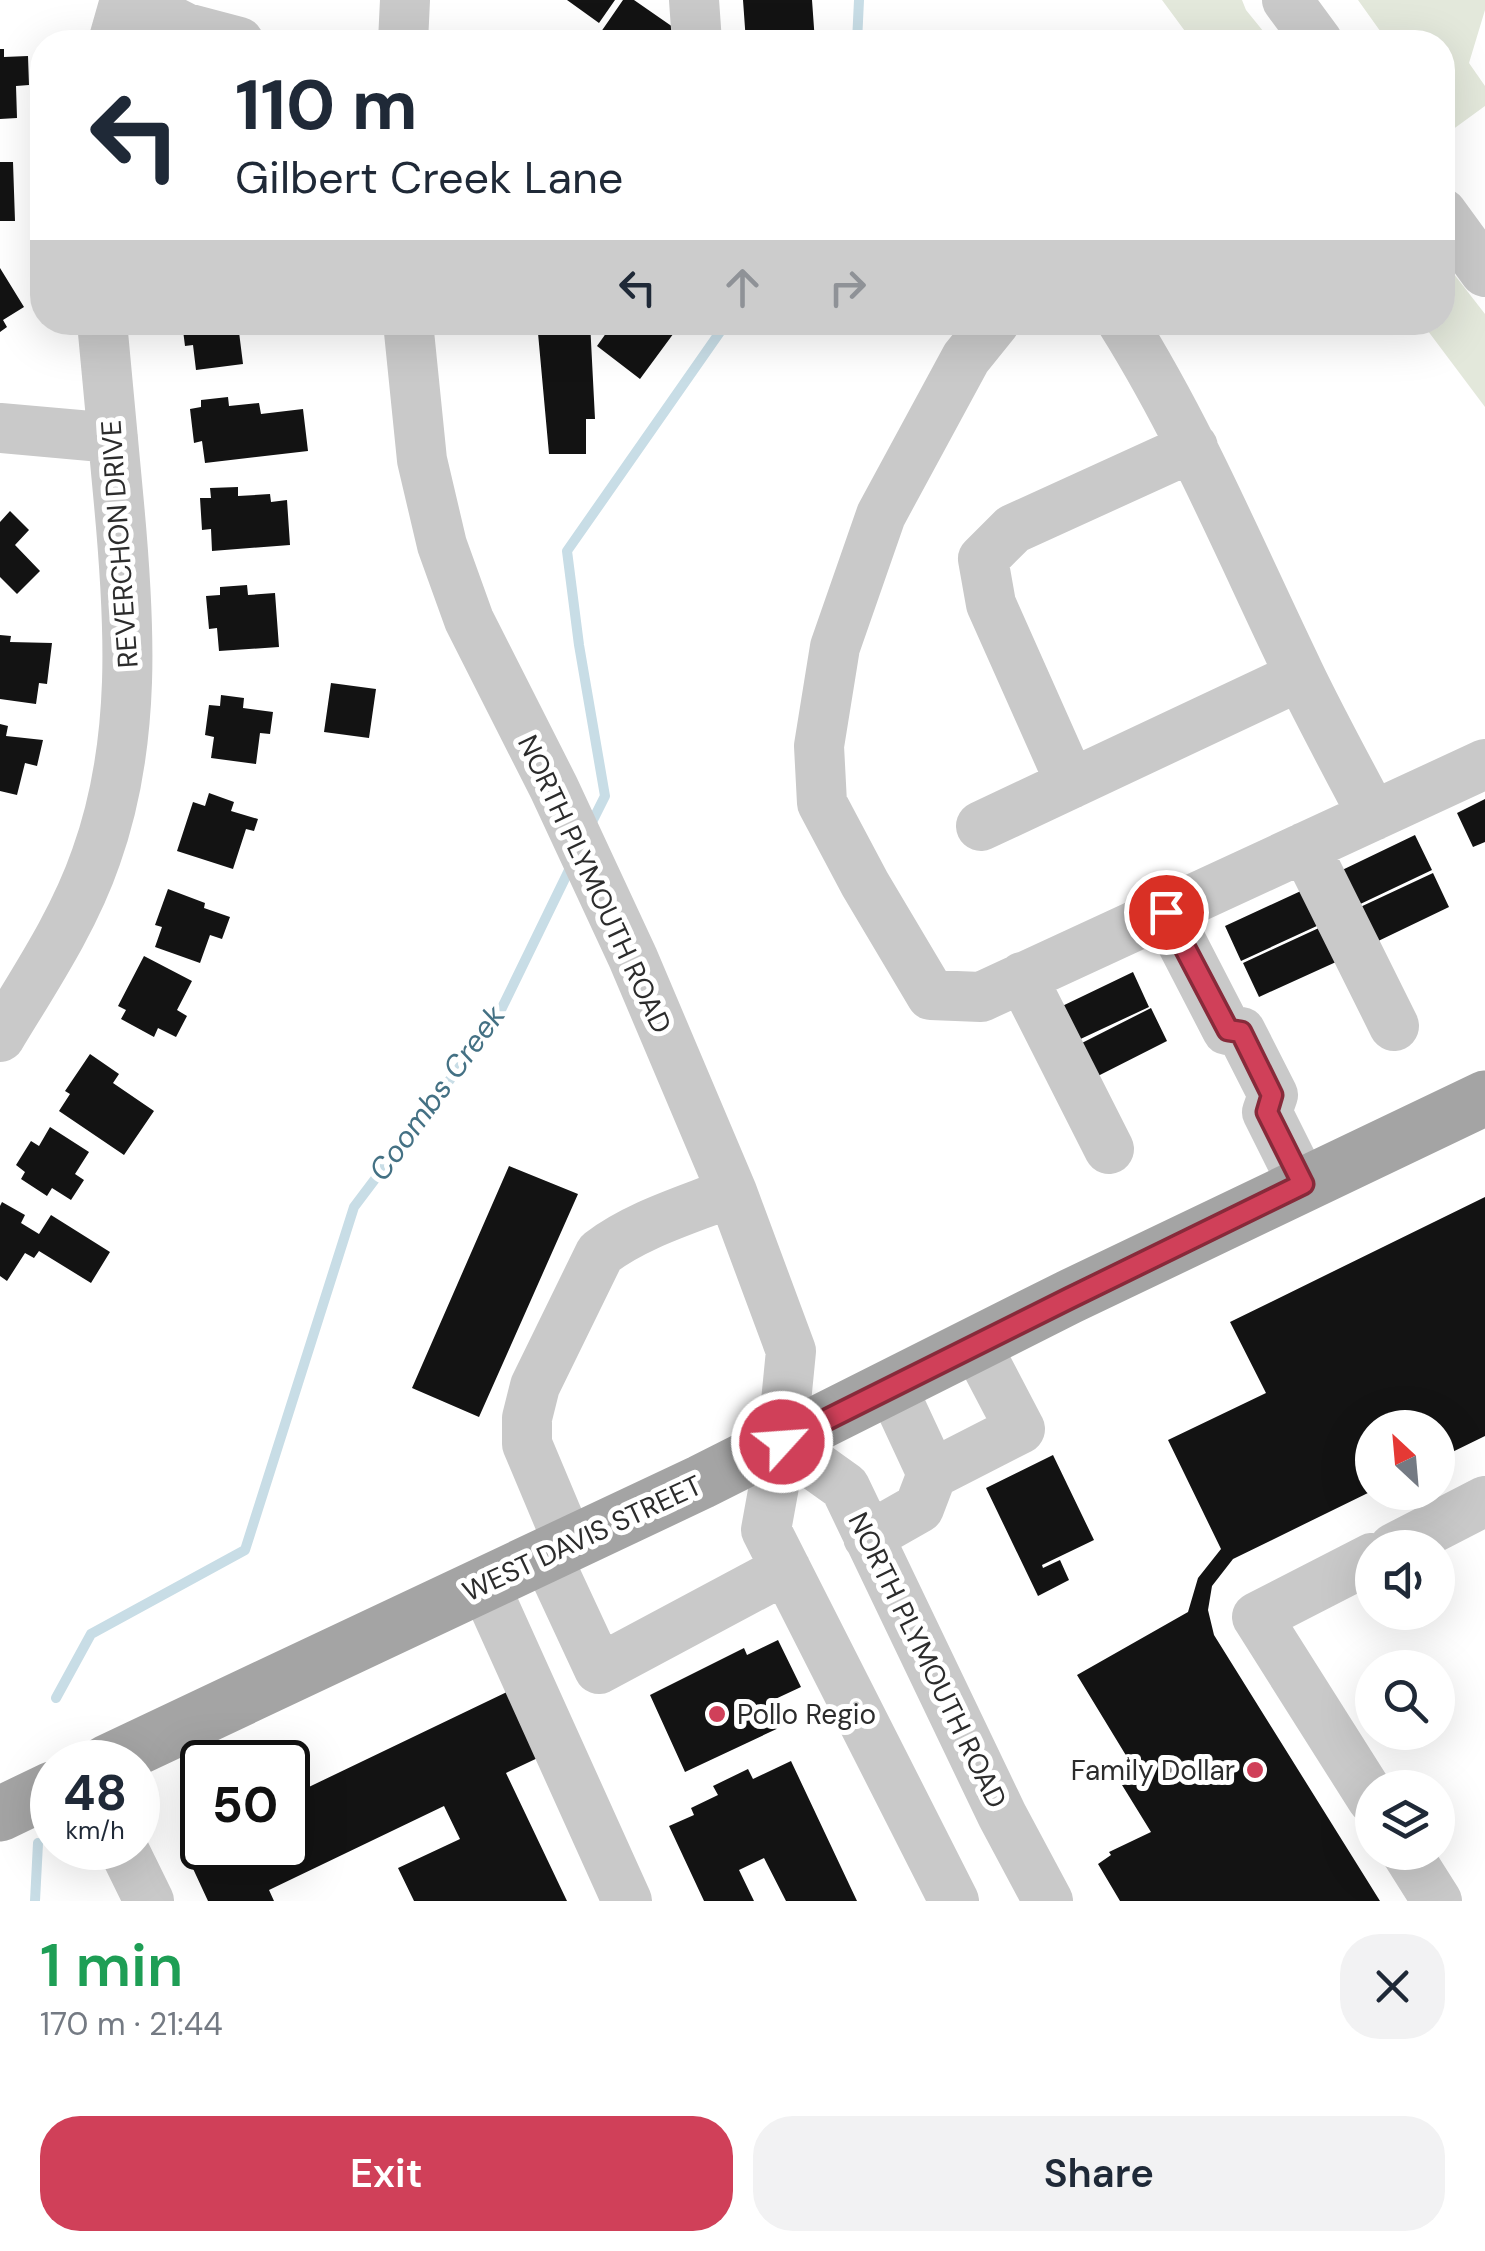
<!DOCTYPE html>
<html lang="en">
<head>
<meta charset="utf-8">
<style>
	:root { --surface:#fff; --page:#f2f2f3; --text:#1f2937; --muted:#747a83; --accent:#d04059 }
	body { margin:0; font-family:"DM Sans",sans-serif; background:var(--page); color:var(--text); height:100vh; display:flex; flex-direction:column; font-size:38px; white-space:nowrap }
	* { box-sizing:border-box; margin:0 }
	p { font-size:32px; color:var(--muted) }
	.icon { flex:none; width:55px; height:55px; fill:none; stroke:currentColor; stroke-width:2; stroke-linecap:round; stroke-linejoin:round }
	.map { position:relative; height:1901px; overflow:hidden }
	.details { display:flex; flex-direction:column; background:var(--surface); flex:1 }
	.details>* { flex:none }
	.top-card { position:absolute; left:30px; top:30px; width:1425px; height:305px; border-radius:40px; box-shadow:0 10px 40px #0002; background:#fff; color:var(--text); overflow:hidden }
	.needle { width:65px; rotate:334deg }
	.controls { position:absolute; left:1355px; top:1410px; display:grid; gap:20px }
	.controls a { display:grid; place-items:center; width:100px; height:100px; border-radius:50%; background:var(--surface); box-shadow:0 10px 40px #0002; font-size:50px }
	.speed { position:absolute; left:30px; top:1740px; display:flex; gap:20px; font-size:50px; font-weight:700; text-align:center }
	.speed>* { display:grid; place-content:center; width:130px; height:130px; border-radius:50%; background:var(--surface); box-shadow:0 10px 40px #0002; line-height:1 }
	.speed small { font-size:25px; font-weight:400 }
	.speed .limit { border:5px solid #111; border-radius:15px; background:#fff; color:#111 }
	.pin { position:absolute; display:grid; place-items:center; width:85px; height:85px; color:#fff; margin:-42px; border:5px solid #fff; border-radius:50%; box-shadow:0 2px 10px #0007 }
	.me { position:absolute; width:110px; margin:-55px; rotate:64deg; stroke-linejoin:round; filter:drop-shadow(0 0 8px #0008) }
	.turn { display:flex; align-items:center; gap:35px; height:210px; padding:0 40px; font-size:45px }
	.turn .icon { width:130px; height:130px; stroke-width:2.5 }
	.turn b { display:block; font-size:70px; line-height:85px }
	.lanes { display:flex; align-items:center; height:95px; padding:0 40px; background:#0003; justify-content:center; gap:50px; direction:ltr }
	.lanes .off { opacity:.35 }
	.round { display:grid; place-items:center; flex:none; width:105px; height:105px; border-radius:40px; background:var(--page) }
	.head { display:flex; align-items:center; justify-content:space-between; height:170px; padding:0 40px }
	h1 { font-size:60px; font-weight:600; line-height:75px; color:#1e9e55 }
	.action { display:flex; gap:20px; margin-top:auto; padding:20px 40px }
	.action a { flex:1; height:115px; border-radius:40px; background:var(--accent); color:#fff; font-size:40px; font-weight:600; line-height:115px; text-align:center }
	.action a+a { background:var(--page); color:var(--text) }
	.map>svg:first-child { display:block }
	.green { fill:#e3e8db }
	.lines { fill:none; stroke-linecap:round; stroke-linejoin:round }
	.stream { stroke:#c8dde6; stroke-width:10 }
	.building { fill:#131313 }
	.minor { stroke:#c9c9c9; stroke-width:50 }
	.major { stroke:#a4a4a4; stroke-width:55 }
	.route-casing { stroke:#872a3a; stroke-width:25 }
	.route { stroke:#d04059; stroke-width:18 }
	.poi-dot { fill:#d04059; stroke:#fff; stroke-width:4 }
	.labels { text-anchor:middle; stroke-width:10; stroke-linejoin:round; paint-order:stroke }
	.street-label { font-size:28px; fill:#2c2c2c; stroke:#fff }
	.poi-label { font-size:28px; fill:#2c2c2c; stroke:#fff; text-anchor:start }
	.water-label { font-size:30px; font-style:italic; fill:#447184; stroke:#fff }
</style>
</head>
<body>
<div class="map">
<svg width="1485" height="1901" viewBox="0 0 1485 1901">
	<rect width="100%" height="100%" fill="#fff"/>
	<!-- green -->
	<path class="green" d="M1162 0H1242L1246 10 1272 42H1193Z
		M1358 0H1485V10L1469 63 1485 86V106L1452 130 1443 118 1442 42H1388Z
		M1443 260 1485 314V407L1422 323 1442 322Z"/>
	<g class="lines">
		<!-- stream -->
		<path class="stream" d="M857 42 859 0
			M589 828 605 796 579 645 567 551 727 322
			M56 1698 91 1634 245 1550 354 1207 498 1016 571 866
			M35 1901 38 1843"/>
	</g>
	<!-- building -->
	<path class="building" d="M567 0H615L599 23Z
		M623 0H634L683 34 678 42H594Z
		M743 0H812L815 42H746Z
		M0 49H4V57L28 56 29 85 16 86 17 118 0 119Z
		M0 162H13L15 221H0Z
		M0 268 24 307 3 320 7 327 0 332Z
		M182 322H250L251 331 239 332 243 364 196 370 193 345 185 346Z
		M537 322H590L595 419H586V454H549Z
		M614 322H682L640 379 597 346Z
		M228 397 229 406 259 403 261 414 303 409 308 451 205 463 202 441 194 443 190 409 201 407V400Z
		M238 487V496L270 494 271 502 287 500 290 545 212 551 211 529 202 530 200 498H211L210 488Z
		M10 511 29 530 15 545 40 571 17 594 0 577V522Z
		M247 585 248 595 275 593 279 647 219 651 217 628 209 629 206 596 220 595V587Z
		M0 635 11 636 10 642 52 643 47 684 39 683 36 704 0 699Z
		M331 683 376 689 369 738 324 732Z
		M221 695 244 698 243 708 273 712 270 734 260 733 256 764 211 758 214 737 205 735 209 705 220 706Z
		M0 724 8 726 6 736 43 740 37 766 25 763 17 795 0 791Z
		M209 793 234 802 231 811 258 819 254 831 246 829 233 869 177 851 193 802 205 806Z
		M1485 799V842L1473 847 1457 813Z
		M1415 835 1432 870 1354 907 1338 872Z
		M1433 873 1449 907 1372 944 1356 909Z
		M168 889 205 903 204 908 230 917 222 939 210 935 200 963 155 947 162 927 155 925Z
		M1303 890 1319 925 1241 961 1225 926Z
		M1321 927 1336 962 1259 997 1243 963Z
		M144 956 192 981 177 1010 187 1016 176 1037 158 1028 154 1037 121 1019 126 1010 118 1006Z
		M1133 972 1149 1007 1072 1043 1056 1009Z
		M1151 1008 1167 1041 1090 1080 1074 1047Z
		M90 1054 119 1074 113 1083 154 1111 124 1155 59 1111 70 1094 65 1091Z
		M50 1127 89 1152 75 1174 84 1180 71 1200 52 1188 47 1196 21 1179 25 1172 16 1165 31 1141 39 1146Z
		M509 1166 578 1194 479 1417 412 1388Z
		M1485 1197V1436L1438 1459V1428H1372V1491L1233 1559 1212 1586 1208 1610 1214 1635 1380 1901H1120L1098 1864 1111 1855 1109 1852 1151 1832 1114 1772 1130 1762 1077 1675 1188 1612 1198 1578 1221 1549 1168 1440 1266 1393 1230 1322Z
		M2 1202 25 1215 21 1223 39 1234 51 1215 110 1252 91 1283 39 1251 34 1258 25 1253 7 1281 0 1276V1206Z
		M1053 1455 1094 1540 1042 1565 1043 1568 1060 1560 1069 1580 1038 1596 986 1488Z
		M778 1640 801 1687 771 1701 783 1726 685 1772 650 1695 744 1648 747 1655Z
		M513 1689 544 1755 506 1773 567 1901H414L398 1868 460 1839 444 1806 269 1890 274 1901H208L183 1847 202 1838V1848H288V1797Z
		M791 1761 857 1901H786L764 1858 739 1870 754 1901H704L669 1826 694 1815 691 1808 718 1795 713 1786 748 1769 753 1779Z"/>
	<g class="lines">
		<!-- minor -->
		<path class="minor" d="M130 0 186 28 239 42
			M694 0 697 42
			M1287 0 1318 42
			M113 42 125 0
			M403 42 405 0
			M1442 213 1485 272
			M408 322 422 460 442 545 469 620 554 788 633 958 732 1192 791 1351 782 1442 766 1530 954 1901
			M995 322 966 358 881 515 835 647 819 746 822 803 865 884 931 995 981 997 1485 764
			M1122 322C1192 434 1242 555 1299 673 1322 721 1348 768 1373 816
			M0 428 113 438
			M1071 784 991 604 983 559 1013 529 1193 447
			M981 826 1300 676
			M1305 847 1394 1026
			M1166 912 1227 1030 1241 1032 1273 1095 1267 1112 1303 1184
			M1022 977 1109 1149
			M0 1037C35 979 74 921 96 857 137 743 130 622 119 504 113 443 108 383 102 322
			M782 1442 845 1487 1002 1815 1048 1901
			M932 1474 1020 1429 976 1345
			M868 1537 919 1508 932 1474 892 1388
			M569 1544 527 1444V1418L535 1386 600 1253C638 1224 688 1210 732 1192
			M1394 1548 1485 1501
			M546 1555 599 1669 786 1569
			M1372 1558 1257 1617 1372 1799
			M484 1584 627 1901
			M123 1848 149 1901
			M1406 1852 1437 1901"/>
		<!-- major -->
		<path class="major" d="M107 1762 701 1482 1069 1297 1485 1098
			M0 1814 52 1789"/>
	</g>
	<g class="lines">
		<defs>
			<path id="route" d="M782 1442 1070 1298 1303 1184 1267 1112 1272 1095 1241 1032 1228 1030 1166 912"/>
		</defs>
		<!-- route casing -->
		<use href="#route" class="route-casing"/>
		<!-- route -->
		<use href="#route" class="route"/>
	</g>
	<!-- markers -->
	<g class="poi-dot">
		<circle cx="717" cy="1714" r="10"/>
		<circle cx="1255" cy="1770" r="10"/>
	</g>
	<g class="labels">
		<!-- street labels -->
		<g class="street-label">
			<text transform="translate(119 544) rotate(-94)" y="10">REVERCHON DRIVE</text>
			<text transform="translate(595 884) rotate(65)" y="10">NORTH PLYMOUTH ROAD</text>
			<text transform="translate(582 1538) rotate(-25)" y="10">WEST DAVIS STREET</text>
			<text transform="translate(928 1660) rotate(64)" y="10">NORTH PLYMOUTH ROAD</text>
		</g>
		<!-- poi labels -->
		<g class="poi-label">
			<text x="737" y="1724">Pollo Regio</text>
			<text x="1235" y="1780" text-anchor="end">Family Dollar</text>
		</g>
		<!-- water labels -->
		<g class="water-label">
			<text transform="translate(437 1093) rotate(-54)" y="10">Coombs Creek</text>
		</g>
	</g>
</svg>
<div class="controls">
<a><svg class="needle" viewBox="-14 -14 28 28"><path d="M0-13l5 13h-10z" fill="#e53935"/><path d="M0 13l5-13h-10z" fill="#747a83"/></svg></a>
<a><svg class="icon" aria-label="sound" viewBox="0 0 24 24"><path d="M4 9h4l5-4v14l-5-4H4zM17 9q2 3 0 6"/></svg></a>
<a><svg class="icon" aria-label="search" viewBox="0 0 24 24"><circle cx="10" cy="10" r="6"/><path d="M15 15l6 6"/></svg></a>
<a><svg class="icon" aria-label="layers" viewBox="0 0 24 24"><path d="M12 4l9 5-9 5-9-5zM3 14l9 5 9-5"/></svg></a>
</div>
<div class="speed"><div>48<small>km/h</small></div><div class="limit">50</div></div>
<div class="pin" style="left:1166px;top:912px;background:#d93025"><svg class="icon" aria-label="arrive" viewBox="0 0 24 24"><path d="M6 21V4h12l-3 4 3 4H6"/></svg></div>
<svg class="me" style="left:782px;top:1442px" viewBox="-20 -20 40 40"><circle r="17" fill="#d04059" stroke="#fff" stroke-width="3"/><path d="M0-11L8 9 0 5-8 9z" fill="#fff"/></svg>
<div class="top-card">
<div class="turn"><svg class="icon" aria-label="left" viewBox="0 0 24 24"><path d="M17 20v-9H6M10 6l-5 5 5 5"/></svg><div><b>110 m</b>Gilbert Creek Lane</div></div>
<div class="lanes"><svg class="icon" aria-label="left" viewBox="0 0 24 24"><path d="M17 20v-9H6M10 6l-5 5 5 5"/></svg><svg class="icon off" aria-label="ahead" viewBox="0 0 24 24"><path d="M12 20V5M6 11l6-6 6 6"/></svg><svg class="icon off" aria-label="right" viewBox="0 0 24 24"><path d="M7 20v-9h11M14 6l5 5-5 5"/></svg></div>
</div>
</div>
<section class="details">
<div class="head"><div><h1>1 min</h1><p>170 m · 21:44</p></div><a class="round"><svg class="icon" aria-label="close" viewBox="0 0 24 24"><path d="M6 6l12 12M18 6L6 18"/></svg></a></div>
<div class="action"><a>Exit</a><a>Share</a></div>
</section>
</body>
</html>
